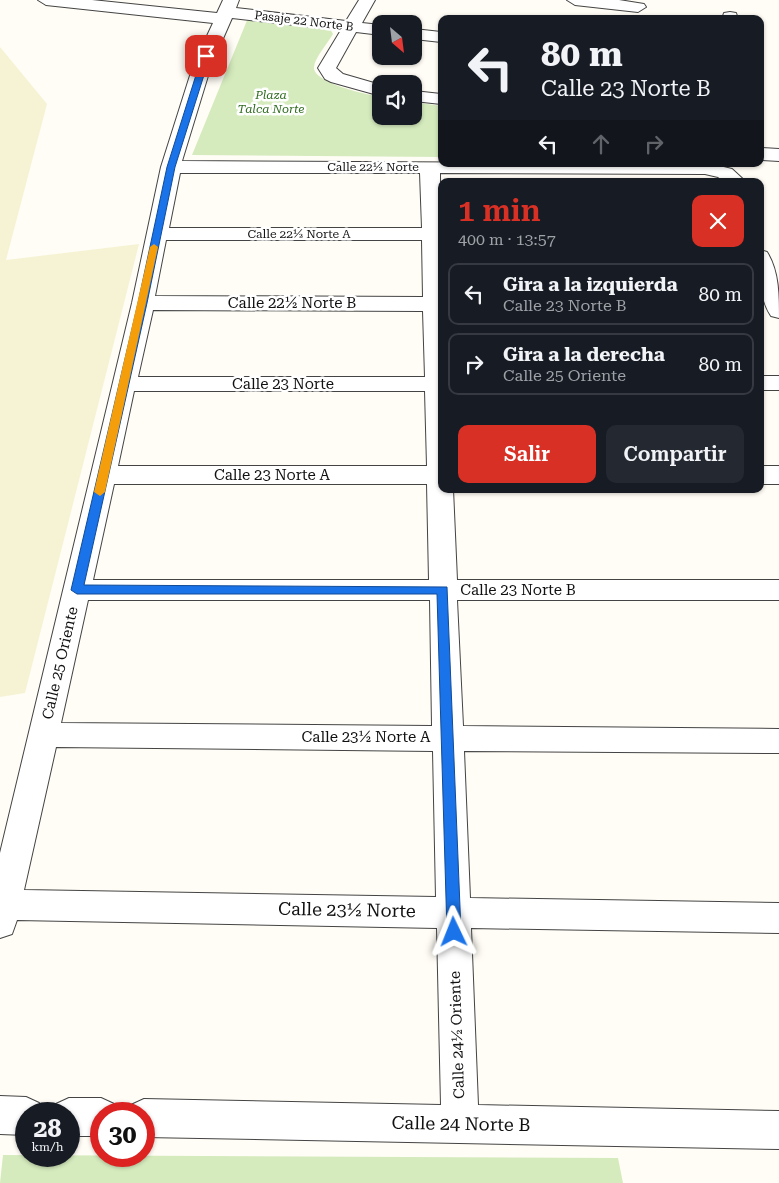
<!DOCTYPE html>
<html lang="es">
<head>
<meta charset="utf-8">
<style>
	:root { --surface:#171b24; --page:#242831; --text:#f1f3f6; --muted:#9ea1a6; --line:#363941; --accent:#d93025 }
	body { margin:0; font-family:"Roboto Serif",serif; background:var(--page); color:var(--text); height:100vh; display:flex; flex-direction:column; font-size:19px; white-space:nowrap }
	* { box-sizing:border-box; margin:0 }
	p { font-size:16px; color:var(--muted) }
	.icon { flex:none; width:28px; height:28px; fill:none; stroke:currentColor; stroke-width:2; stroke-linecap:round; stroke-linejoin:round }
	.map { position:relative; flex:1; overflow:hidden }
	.panel { position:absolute; left:438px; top:178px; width:326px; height:315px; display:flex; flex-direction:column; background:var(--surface); border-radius:10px; box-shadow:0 1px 4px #0004 }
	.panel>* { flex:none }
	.guide { position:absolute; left:438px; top:15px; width:326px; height:152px; border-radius:10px; box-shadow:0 1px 4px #0004; background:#171b24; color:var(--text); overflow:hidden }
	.needle { width:32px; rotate:152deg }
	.buttons { position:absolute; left:372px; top:15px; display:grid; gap:10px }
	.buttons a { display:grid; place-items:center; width:50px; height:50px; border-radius:10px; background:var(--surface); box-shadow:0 1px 4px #0004; font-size:25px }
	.speed { position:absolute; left:15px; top:1102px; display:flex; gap:10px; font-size:25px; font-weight:700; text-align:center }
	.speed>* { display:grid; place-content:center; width:65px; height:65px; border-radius:50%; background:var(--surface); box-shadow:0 1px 4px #0004; line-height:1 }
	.speed small { font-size:12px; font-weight:400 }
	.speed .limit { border:8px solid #d22; background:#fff; color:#111 }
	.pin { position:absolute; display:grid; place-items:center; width:42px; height:42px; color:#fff; margin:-21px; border-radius:10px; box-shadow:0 2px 8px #0006 }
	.me { position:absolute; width:55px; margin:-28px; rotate:358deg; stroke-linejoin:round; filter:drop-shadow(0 0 4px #0008) }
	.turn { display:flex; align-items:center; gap:18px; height:105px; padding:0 20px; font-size:22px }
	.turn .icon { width:65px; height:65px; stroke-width:2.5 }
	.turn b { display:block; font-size:35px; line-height:42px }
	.lanes { display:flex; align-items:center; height:48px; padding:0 20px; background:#0003; justify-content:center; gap:25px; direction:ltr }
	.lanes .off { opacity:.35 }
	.round { display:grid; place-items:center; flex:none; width:52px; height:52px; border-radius:10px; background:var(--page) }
	.headline { display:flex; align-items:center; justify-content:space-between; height:85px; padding:0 20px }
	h1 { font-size:30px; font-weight:600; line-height:38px; color:var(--accent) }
	.button { display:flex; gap:10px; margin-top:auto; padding:10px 20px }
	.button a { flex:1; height:58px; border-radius:10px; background:var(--accent); color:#fff; font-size:20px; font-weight:600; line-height:58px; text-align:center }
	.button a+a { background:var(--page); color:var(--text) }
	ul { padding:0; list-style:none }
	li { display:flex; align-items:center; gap:15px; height:62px; margin:0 10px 8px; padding:0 10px; border:2px solid var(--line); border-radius:10px }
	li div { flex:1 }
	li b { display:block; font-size:19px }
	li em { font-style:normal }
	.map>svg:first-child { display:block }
	.farmland { fill:#f6f3d4 }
	.green { fill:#d5ebbd }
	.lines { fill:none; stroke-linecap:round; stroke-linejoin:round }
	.minor-casing { stroke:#444; stroke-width:2 }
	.minor { fill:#fff; fill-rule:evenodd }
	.route { fill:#1a73e8; stroke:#114b97 }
	.slow { fill:#f59e0b }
	.labels { text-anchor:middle; stroke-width:5; stroke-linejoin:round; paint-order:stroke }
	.far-street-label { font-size:12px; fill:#111; stroke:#fff }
	.far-park-label { font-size:12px; font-style:italic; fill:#2f6b1f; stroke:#fff }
	.street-label { font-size:15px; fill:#111; stroke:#fff }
	.near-street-label { font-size:18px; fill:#111; stroke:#fff }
</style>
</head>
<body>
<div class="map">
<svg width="779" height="1183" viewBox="0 0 779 1183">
	<rect width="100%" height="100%" fill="#fffdf5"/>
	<!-- farmland -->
	<path class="farmland" d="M0 47 47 104 6 260 139 244 25 693 0 697Z"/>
	<!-- green -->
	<path class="green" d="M248 18 330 29 333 34C328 43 315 57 314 67 312 83 368 95 381 97V116H414V102L441 106V157L192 155Z
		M3 1155 618 1158 623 1183H0Z"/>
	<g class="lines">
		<defs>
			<path id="minor" d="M38 0H92L217 13 223 0H239L236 8 346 21 359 0H375L362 23 381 25V35L356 32 336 68 343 74 381 85V96L331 82 325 79 318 68 341 30 232 18 211 66 182 161 711 164 732 169 745 181H723L718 177 705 174 440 173 441 489H453L457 580H779V600H457L463 726 779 729V753L464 751 470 898 779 903V933L471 928 478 1105 779 1111V1149L144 1137V1114H127L131 1105 144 1099 441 1105 437 928 17 920 12 934 0 938V853L132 303 161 167 193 66 213 23 46 5ZM180 173H420L422 228H169ZM166 240H422L423 297 155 296ZM153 310 423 311 425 377H138ZM134 391H425L427 466H118ZM114 484H427L429 580H93ZM88 600H430L432 726 61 723ZM56 747 433 751 436 897 24 890Z
				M567 0H619L644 4 646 7 638 12 575 5Z
				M730 12 736 13 738 19H722L724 13Z
				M414 29 441 32V42L414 39Z
				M414 91 441 94V104L414 101Z
				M760 148 779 149V161L760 160Z
				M760 250 767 252C779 271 779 295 779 318L771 316C758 296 760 272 760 250Z
				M760 376H779V390H760Z
				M760 466H779V484H760Z
				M0 1096 26 1097 39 1103 44 1114H26V1135L0 1134Z
				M69 1098H101L114 1104 118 1114H101V1136H69V1114H52L56 1104Z"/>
		</defs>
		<!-- minor casing -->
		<use href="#minor" class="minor-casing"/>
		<!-- minor -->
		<use href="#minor" class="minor"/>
	</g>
	<!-- route -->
	<path class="route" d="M206 54 210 56 175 167 147 303 84 585 447 587 461 932 459 937 454 939 449 937 447 932 437 594H77L71 590 138 303 167 167 202 56Z"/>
	<!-- slow -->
	<path class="slow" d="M154 244 158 247 105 492 100 496 94 492 150 247Z"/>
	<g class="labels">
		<!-- far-street labels -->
		<g class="far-street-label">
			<text transform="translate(304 21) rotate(7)" y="4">Pasaje 22 Norte B</text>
			<text x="373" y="171">Calle 22½ Norte</text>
			<text x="299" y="238">Calle 22½ Norte A</text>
		</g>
		<!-- far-park labels -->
		<g class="far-park-label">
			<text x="271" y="99">Plaza<tspan x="271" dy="14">Talca Norte</tspan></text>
		</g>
		<!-- street labels -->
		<g class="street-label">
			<text x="292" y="308">Calle 22½ Norte B</text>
			<text x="283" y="389">Calle 23 Norte</text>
			<text x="272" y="480">Calle 23 Norte A</text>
			<text x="518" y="595">Calle 23 Norte B</text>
			<text transform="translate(60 663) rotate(-77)" y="5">Calle 25 Oriente</text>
			<text x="366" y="742">Calle 23½ Norte A</text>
			<text transform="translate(457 1035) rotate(-92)" y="5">Calle 24½ Oriente</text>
		</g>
		<!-- near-street labels -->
		<g class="near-street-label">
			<text transform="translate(347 910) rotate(1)" y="6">Calle 23½ Norte</text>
			<text transform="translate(461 1124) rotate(1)" y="6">Calle 24 Norte B</text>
		</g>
	</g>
</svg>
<div class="buttons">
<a><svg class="needle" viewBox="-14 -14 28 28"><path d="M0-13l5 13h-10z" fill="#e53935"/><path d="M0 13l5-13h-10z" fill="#9ea1a6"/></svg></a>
<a><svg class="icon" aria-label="sound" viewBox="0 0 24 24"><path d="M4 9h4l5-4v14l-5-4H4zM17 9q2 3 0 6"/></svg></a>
</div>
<div class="speed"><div>28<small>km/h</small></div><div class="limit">30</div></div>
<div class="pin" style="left:206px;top:56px;background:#d93025"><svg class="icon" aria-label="arrive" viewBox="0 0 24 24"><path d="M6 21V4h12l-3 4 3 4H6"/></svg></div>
<svg class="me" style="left:454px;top:932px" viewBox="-20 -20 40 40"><path d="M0-17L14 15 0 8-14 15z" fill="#1a73e8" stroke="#fff" stroke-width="4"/></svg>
<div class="guide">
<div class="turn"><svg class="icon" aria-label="left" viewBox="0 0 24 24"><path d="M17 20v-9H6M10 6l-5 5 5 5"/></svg><div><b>80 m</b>Calle 23 Norte B</div></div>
<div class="lanes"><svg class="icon" aria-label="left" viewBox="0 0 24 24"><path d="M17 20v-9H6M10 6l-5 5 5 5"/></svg><svg class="icon off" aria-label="ahead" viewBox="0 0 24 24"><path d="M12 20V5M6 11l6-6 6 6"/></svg><svg class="icon off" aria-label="right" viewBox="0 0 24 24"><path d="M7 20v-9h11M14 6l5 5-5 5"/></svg></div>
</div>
<section class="panel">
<div class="headline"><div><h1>1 min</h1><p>400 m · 13:57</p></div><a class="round" style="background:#d93025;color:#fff"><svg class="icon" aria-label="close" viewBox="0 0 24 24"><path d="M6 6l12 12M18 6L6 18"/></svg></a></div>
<ul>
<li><svg class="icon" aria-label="left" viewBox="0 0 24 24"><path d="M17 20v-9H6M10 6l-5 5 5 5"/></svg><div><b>Gira a la izquierda</b><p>Calle 23 Norte B</p></div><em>80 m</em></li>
<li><svg class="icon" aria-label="right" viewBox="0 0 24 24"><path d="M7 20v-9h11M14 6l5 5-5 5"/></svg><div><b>Gira a la derecha</b><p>Calle 25 Oriente</p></div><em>80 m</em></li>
</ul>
<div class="button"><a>Salir</a><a>Compartir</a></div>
</section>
</div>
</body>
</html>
